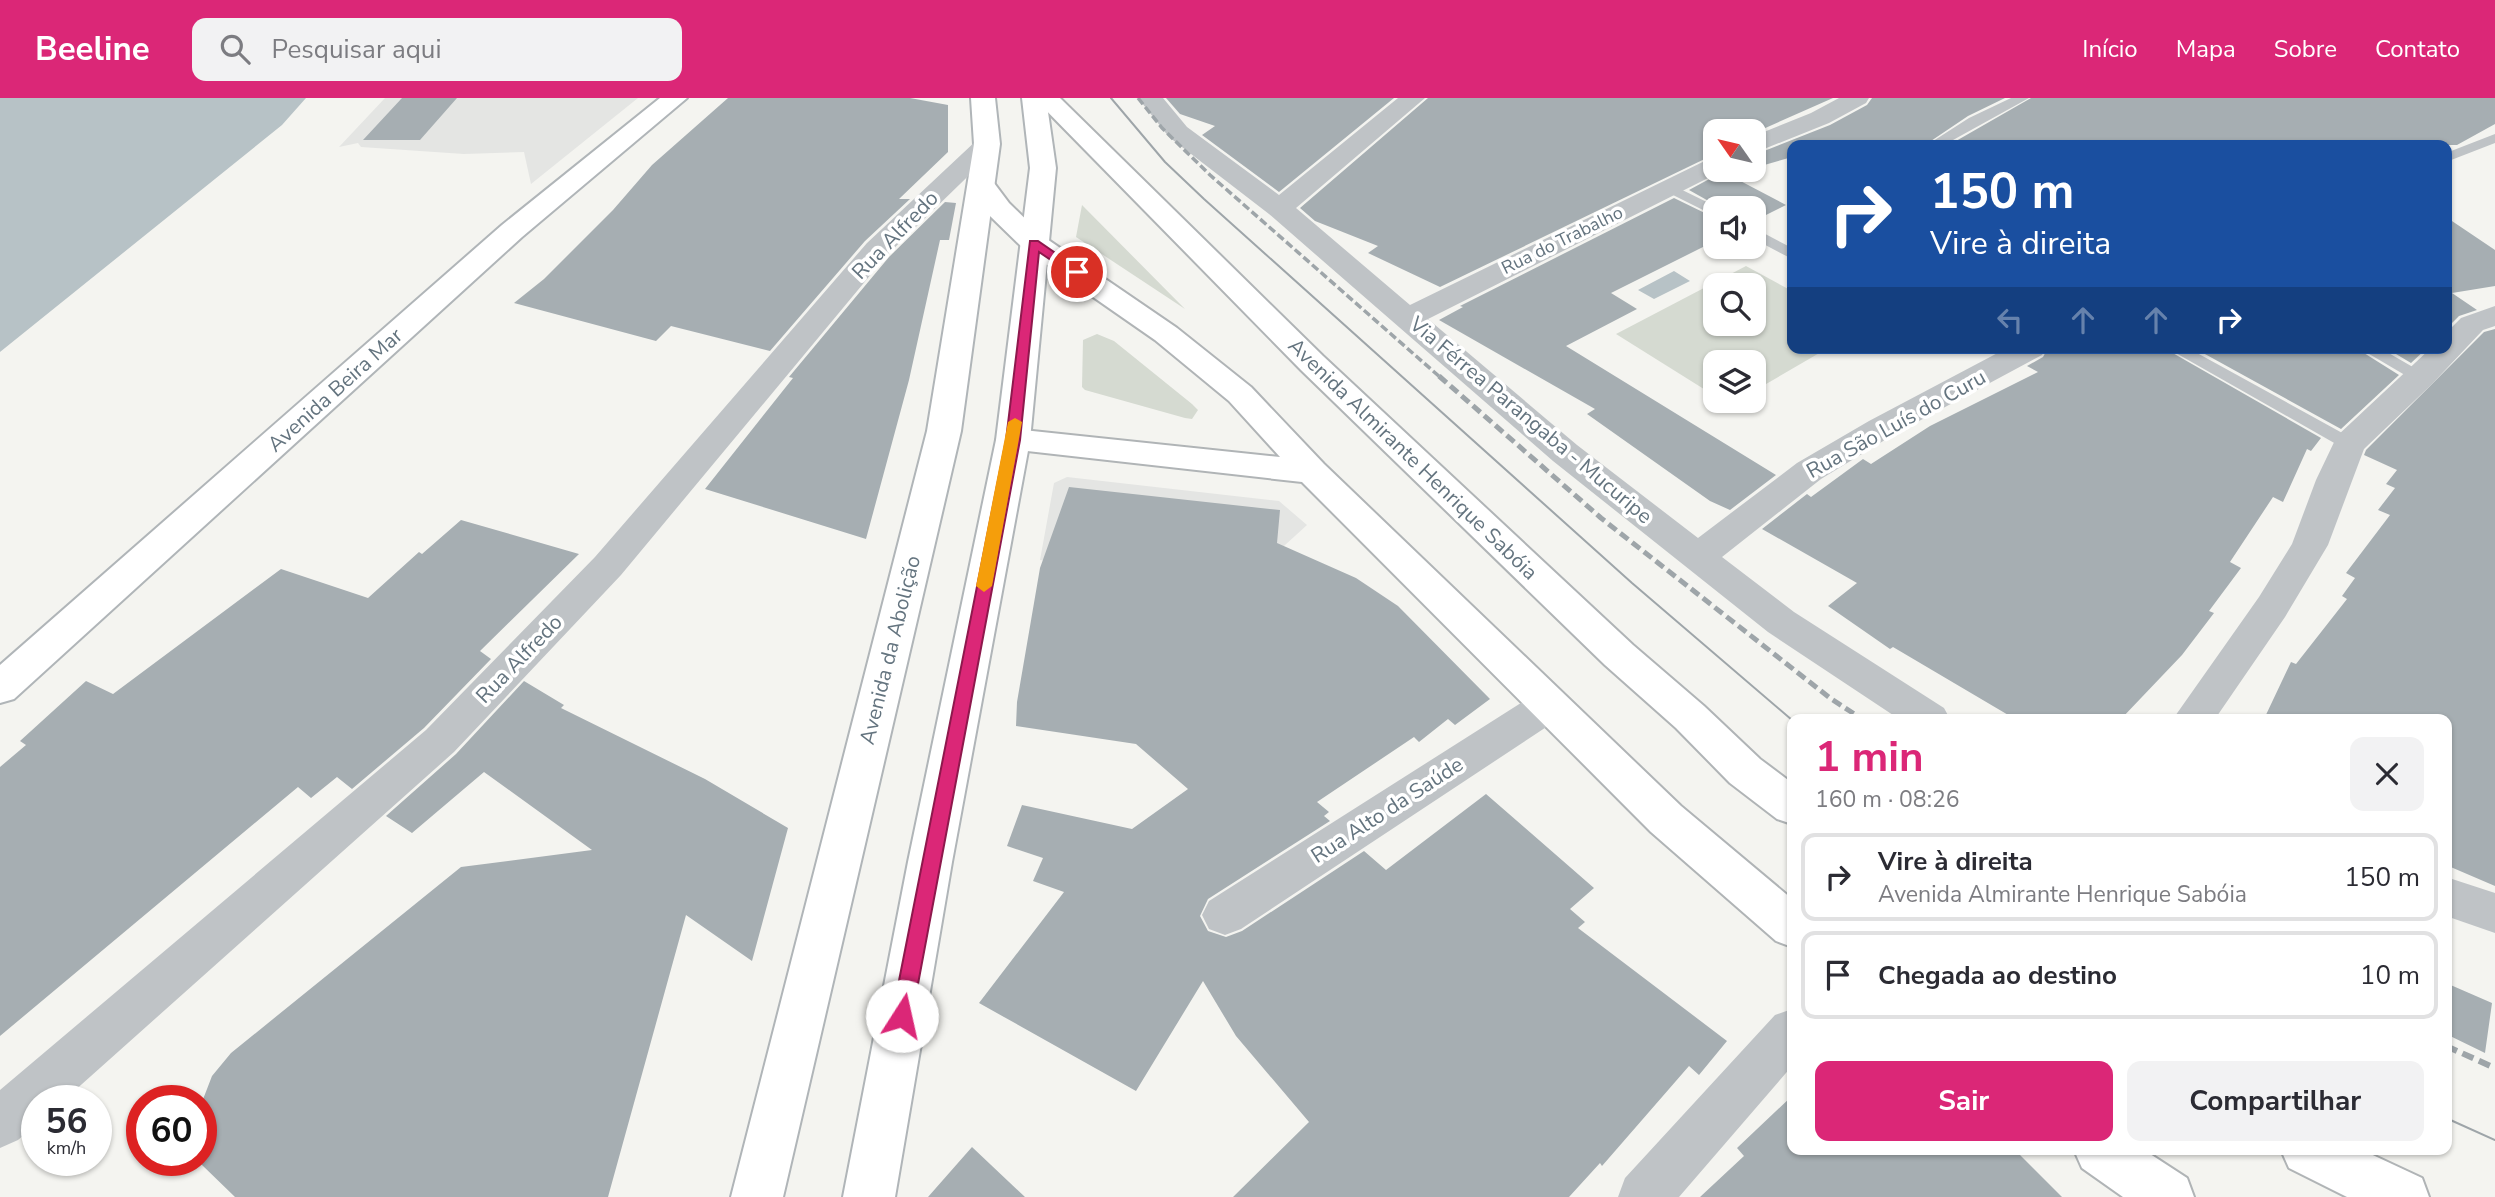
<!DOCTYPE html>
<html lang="pt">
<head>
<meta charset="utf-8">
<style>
	:root { --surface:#fff; --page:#f2f2f3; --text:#2b2b33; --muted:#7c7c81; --line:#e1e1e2; --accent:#db2777 }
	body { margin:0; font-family:"Nunito Sans",sans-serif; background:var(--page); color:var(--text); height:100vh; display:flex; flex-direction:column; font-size:26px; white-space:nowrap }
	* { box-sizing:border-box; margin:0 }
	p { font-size:23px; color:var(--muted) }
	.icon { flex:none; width:38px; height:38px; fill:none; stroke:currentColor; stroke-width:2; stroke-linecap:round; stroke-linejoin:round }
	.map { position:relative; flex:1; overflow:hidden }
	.sheet { position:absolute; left:1787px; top:616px; width:665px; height:441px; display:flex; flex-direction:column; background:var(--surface); border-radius:14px; box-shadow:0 2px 5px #0004 }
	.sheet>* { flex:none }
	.top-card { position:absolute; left:1787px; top:42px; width:665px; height:214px; border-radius:14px; box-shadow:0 2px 5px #0004; background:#1a4fa0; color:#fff; overflow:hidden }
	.needle { width:46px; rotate:304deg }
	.tools { position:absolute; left:1703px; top:21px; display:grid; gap:14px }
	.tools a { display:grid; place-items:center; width:63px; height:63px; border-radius:14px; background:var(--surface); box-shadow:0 2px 5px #0004; font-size:35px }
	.speed { position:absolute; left:21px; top:987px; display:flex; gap:14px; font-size:35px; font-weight:700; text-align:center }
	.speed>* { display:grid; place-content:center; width:91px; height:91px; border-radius:50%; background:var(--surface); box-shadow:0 2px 5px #0004; line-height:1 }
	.speed small { font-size:18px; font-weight:400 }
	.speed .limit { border:10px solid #d22; background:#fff; color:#111 }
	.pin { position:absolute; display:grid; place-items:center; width:60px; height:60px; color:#fff; margin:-30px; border:4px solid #fff; border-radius:50%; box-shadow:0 2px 7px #0007 }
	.me { position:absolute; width:77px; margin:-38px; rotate:10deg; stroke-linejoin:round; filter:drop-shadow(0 0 5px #0008) }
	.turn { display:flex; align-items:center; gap:24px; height:147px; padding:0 28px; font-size:32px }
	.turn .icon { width:91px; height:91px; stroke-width:2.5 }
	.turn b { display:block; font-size:49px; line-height:60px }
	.lanes { display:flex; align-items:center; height:66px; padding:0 28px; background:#0003; justify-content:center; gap:35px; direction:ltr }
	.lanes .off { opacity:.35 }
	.round { display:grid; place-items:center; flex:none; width:74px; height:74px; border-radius:14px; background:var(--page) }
	.headline { display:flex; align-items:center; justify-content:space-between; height:119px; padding:0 28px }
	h1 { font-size:42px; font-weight:700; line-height:52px; color:var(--accent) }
	.cta { display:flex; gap:14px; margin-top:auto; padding:14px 28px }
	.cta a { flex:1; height:80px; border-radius:14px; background:var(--accent); color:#fff; font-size:28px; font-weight:700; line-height:80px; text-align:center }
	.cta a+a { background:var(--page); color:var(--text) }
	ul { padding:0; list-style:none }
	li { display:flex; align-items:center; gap:21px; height:88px; margin:0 14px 10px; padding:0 14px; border:4px solid var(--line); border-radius:14px }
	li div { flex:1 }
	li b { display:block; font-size:26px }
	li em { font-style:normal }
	header { display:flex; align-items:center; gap:42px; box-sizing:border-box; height:98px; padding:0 35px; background:var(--accent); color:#fff }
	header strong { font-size:33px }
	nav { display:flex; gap:38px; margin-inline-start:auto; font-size:24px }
	.search { width:490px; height:63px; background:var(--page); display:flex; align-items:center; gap:18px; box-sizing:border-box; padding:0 24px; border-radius:14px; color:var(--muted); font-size:26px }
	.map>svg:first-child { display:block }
	.built { fill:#e4e5e3 }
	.green { fill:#d5dad1; fill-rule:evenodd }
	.water { fill:#b7c2c6 }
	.building { fill:#a6aeb2 }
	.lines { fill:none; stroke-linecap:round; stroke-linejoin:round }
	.primary-casing { stroke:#b0b5b8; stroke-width:4 }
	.highway-casing { stroke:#b0b4b6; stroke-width:4 }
	.lane { fill:#bfc3c6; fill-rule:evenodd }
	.street { fill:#bfc3c6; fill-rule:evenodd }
	.primary { fill:#fff; fill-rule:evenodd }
	.highway { fill:#fff; fill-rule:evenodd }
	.tram { stroke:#9ea5a9; stroke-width:2 }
	.rail-far2 { stroke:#9ea5a9; stroke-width:3.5; stroke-dasharray:8 3.5; stroke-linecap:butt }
	.rail-far1 { stroke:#9ea5a9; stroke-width:5; stroke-dasharray:10 5; stroke-linecap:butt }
	.rail { stroke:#9ea5a9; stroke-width:6; stroke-dasharray:12 6; stroke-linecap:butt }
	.route { fill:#db2777; stroke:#8e194d; stroke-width:2 }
	.slow { fill:#f59e0b }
	.labels { text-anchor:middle; stroke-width:7; stroke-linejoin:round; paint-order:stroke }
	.far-street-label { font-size:18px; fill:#64747f; stroke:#fff }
	.street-label { font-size:21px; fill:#64747f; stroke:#fff }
</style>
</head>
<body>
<header>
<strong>Beeline</strong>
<div class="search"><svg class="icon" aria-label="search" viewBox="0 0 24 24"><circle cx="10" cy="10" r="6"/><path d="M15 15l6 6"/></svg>Pesquisar aqui</div>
<nav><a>Início</a><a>Mapa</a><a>Sobre</a><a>Contato</a></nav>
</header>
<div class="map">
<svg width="2495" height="1099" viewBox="0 0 2495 1099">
	<rect width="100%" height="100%" fill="#f4f4f0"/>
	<!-- built -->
	<path class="built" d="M385 0H638L531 86 524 54 464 56 361 49 358 45 339 49Z
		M1067 379 1279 403 1307 427 1249 480 1040 462 1054 385Z"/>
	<!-- green -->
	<path class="green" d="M1082 107 1185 211 1076 139Z
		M1746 168 1792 193V250H1828L1754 293V264H1715V298L1616 236ZM1715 187H1754V226H1715Z
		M1097 236 1114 243 1192 306 1198 312 1192 321 1185 320 1085 292 1082 289 1083 242Z"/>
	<!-- water -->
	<path class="water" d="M0 0H306L282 27 0 254Z
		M1674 173 1690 183 1654 201 1638 192Z"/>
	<!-- building -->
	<path class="building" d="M402 0H457L420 42H363Z
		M728 0H910L948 7V54L899 101H910L865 143 770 253 671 228 656 243 514 205 544 181 613 112 652 67Z
		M1166 0H1394L1279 94 1202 37 1215 28 1180 16Z
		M1428 0H1833L1754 35V33H1715V56L1440 189 1368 155 1378 148 1315 123 1300 110Z
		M1872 0H2005L1968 18 1925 47H1792V59L1754 70V57L1830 27 1867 7Z
		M2031 0H2495V26L2457 47H1949Z
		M1726 72H1748L1729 77 1786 107 1754 123V110H1721L1689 92Z
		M1674 100 1715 120V143L1611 195 1637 211 1566 248 1776 377 1730 412 1710 403 1587 316 1595 311 1439 222 1463 209 1460 208Z
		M945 104 956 105 949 142H940L909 282 866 441 705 391 793 280 789 279 889 159Z
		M2446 119 2495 152V188L2452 195 2477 212 2459 218 2446 231Z
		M2495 231V788L2446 767V621H2264L2291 564 2296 566 2347 501 2342 498 2355 480 2346 475 2390 417 2378 412 2395 390 2386 386 2397 372 2364 357 2366 352 2484 234Z
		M2048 250H2164L2321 340 2311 353 2307 351 2283 404 2273 399 2230 464 2241 470 2209 513 2214 515 2182 557 2121 621H2015L1893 549 1890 551 1828 508 1857 485 1762 431 1807 396 1811 399 1863 361 1871 366 1930 328 2038 274 2027 268 2043 259Z
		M2194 250H2356L2399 277 2341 331Z
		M2386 250H2427L2411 265Z
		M1069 389 1280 412 1277 445 1356 480 1398 508 1490 601 1455 627 1448 621 1419 644 1414 639 1317 704 1329 714 1324 718 1330 723 1208 801 1200 818 1208 833 1226 839 1242 833 1364 753 1386 772 1486 696 1594 790 1570 811 1585 824 1578 830 1727 943 1699 977 1689 968 1602 1068 1600 1065 1569 1099H1233L1309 1024 1236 938 1203 883 1136 993 979 905 1064 794 1033 783 1043 760 1007 748 1022 707 1132 731 1188 691 1136 646 1016 628 1017 604 1040 470Z
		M461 422 579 456 480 553 491 561 424 630 352 691 337 679 311 700 298 689 0 938V669L26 647 20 643 86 583 113 596 281 471 368 500 419 454 422 456Z
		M524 583 564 607 561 610 705 681 788 730 752 863 686 817 608 1099H235L201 1066 202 1004 212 978 231 955 461 769 592 752 484 674 412 735 386 718 456 656Z
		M2446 885 2492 905 2485 955 2446 936Z
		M1792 998V1052H2015L2062 1099H1700L1744 1058 1737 1050Z
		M972 1049 1025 1099H928Z"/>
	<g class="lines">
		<defs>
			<path id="primary" d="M660 0H687L522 139 14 601 0 605V567L502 127Z
				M971 0H995L1000 46 961 333 783 1099H731L927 333 974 46Z
				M1022 0H1046L1056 70 1030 342 952 764 895 1099H843L908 764 996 342 1030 70Z"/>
			<path id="highway" d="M1034 0H1060L1323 258 1633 547 1704 608 1760 661 1792 685V726L1777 721 1730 685 1676 630 1605 567 1301 272Z
				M982 79 991 81 1009 105 1044 139 1177 230 1251 289 1324 366 1681 708 1792 801V849L1776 843 1651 734 1302 384 1001 350 996 342 1001 334 1013 331 1280 359 1229 303 1155 242 1024 151 989 117 969 87 973 81Z
				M2074 1052H2144L2187 1080 2194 1099H2123L2082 1070Z
				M2281 1052H2362L2422 1080 2429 1099H2347L2289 1070Z"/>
		</defs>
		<!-- primary casing -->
		<use href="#primary" class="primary-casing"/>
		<!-- highway casing -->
		<use href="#highway" class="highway-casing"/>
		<!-- lane -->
		<path class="lane" d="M2011 0H2029L1944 47H1927L1969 20Z
			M2495 36V45L2446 64V55Z
			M1668 85 1719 110H1715V118L1663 92 1661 89 1663 86Z
			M1754 130 1792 150V161L1754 141Z
			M2167 250H2188L2355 342 2358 346 2355 350H2343Z
			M2359 250H2380L2430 279 2427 283H2415Z"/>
		<!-- street -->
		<path class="street" d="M1138 0H1163L1187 29 1279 97 1398 0H1425L1296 110 1410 207 1715 58V72H1724L1428 221 1577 347 1698 440 1797 365 1869 323 2007 250H2046L2042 257 1893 337 1821 381 1722 459 1794 514 1944 610 1950 621H1899L1768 534 1553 363 1269 116 1169 39Z
			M1839 0H1869L1866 5 1829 25 1754 55V38L1811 15Z
			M987 38 996 41 1000 46 996 51 887 157 621 477 454 654 63 1003H37V1026L18 1042 0 1050V992L426 632 595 459 867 145 978 41Z
			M2495 208V228L2483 232 2432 286 2364 351 2328 447 2285 519 2215 621H2173L2259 499 2292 446 2316 382 2337 338 2431 250H2446V235L2461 220Z
			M1549 592 1563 596 1569 607 1563 618 1241 831 1225 837 1209 831 1202 817 1209 803 1535 596Z
			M2446 779 2495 795V835L2446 818Z
			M1792 911V968L1679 1099H1618L1625 1080 1775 917Z"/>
		<!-- primary -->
		<use href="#primary" class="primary"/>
		<!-- highway -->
		<use href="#highway" class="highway"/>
		<!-- tram -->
		<path class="tram" d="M1111 0 1165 64 1204 101 1632 485 1792 622
			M2446 1020 2495 1042"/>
		<!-- rail-far2 -->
		<path class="rail-far2" d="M1138 0 1162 30 1210 77 1441 280"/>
		<!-- rail-far1 -->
		<path class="rail-far1" d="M1439 278 1601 420 1830 600 1862 621"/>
		<!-- rail -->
		<path class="rail" d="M2446 948 2495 970"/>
	</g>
	<!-- route -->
	<path class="route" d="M1030 143H1038L1083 174 1073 177 1039 154 1020 342 912 918 909 925 902 928 895 925 892 918 1006 342Z"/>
	<!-- slow -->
	<path class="slow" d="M1015 320 1022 324 992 488 984 494 976 488 1008 324Z"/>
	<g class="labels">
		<!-- far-street labels -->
		<g class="far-street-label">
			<text transform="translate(1562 142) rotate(-26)" y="6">Rua do Trabalho</text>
		</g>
		<!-- street labels -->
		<g class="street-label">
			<text transform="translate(895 137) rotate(-46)" y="7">Rua Alfredo</text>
			<text transform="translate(335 292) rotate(-42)" y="7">Avenida Beira Mar</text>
			<text transform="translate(1531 322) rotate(40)" y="7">Via Férrea Parangaba - Mucuripe</text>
			<text transform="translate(1896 326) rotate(-29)" y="7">Rua São Luís do Curu</text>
			<text transform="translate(1413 361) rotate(44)" y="7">Avenida Almirante Henrique Sabóia</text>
			<text transform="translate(890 552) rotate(-76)" y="7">Avenida da Abolição</text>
			<text transform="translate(519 561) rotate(-46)" y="7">Rua Alfredo</text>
			<text transform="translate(1387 712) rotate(-33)" y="7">Rua Alto da Saúde</text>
		</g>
	</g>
</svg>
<div class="tools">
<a><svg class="needle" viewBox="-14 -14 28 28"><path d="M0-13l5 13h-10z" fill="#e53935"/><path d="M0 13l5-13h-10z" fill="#7c7c81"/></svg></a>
<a><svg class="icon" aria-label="sound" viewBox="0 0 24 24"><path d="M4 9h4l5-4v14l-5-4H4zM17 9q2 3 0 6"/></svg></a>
<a><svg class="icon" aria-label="search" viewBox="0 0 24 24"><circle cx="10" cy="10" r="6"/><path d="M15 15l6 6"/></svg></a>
<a><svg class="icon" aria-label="layers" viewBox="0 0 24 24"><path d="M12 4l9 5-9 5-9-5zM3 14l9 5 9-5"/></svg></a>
</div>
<div class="speed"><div>56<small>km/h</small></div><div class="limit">60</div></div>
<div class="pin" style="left:1077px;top:174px;background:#d93025"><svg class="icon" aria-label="arrive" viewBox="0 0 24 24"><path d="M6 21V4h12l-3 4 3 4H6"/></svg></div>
<svg class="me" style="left:902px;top:918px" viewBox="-20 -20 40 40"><circle r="19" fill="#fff"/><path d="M0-13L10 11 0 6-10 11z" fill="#db2777"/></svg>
<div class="top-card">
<div class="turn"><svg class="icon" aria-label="right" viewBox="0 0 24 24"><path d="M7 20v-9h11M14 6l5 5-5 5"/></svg><div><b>150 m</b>Vire à direita</div></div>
<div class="lanes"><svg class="icon off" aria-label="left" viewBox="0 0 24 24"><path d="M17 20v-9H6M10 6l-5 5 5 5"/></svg><svg class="icon off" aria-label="ahead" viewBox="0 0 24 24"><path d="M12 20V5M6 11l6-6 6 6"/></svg><svg class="icon off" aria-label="ahead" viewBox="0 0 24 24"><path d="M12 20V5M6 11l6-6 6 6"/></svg><svg class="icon" aria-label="right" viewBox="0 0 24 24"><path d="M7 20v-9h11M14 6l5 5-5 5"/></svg></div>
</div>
<section class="sheet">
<div class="headline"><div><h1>1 min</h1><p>160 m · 08:26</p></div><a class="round"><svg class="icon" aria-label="close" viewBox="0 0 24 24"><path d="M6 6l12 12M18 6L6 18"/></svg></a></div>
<ul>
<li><svg class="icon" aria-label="right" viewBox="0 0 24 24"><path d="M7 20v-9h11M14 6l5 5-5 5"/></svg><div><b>Vire à direita</b><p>Avenida Almirante Henrique Sabóia</p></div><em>150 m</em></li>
<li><svg class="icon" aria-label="arrive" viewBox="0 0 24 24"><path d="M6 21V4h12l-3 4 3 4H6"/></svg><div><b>Chegada ao destino</b></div><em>10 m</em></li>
</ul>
<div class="cta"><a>Sair</a><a>Compartilhar</a></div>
</section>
</div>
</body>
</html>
